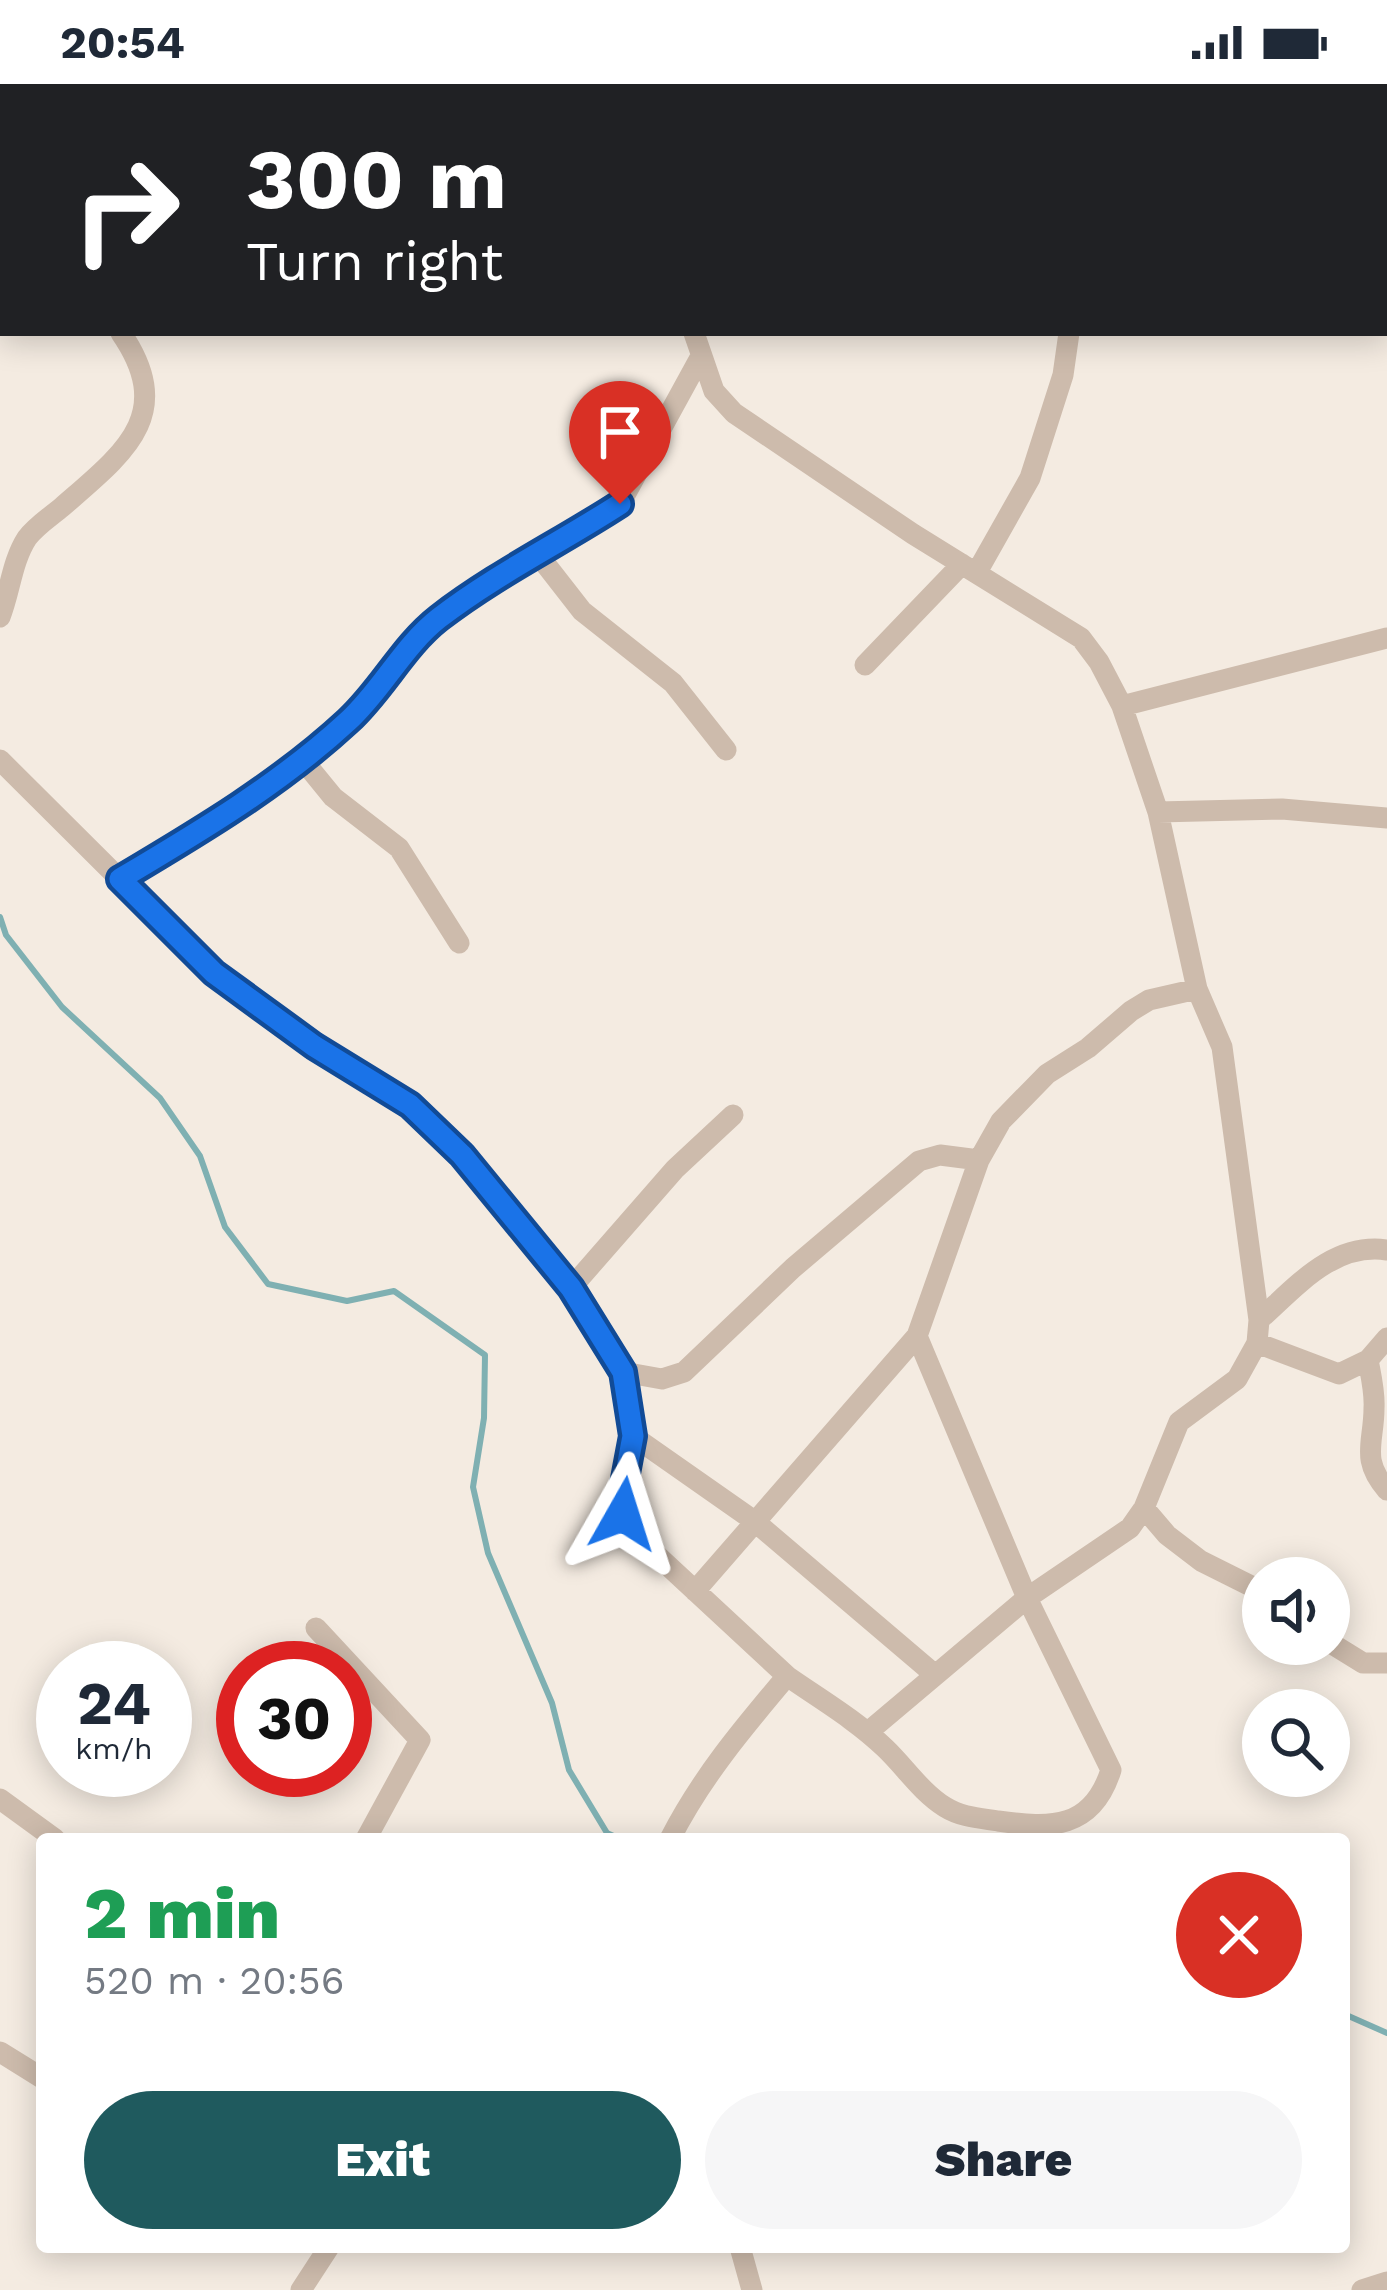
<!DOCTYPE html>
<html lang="en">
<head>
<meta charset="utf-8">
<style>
	:root { --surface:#fff; --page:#f6f6f7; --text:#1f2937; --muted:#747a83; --accent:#1f5a5e }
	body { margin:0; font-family:"Work Sans",sans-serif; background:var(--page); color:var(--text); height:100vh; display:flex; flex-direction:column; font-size:45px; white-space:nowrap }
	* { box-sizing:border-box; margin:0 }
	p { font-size:39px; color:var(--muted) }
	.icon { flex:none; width:66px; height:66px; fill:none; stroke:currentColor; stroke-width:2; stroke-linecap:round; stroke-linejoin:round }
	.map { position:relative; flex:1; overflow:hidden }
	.panel { position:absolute; left:36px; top:1749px; width:1314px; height:420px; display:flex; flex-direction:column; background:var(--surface); border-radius:12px; box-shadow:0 6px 30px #0003 }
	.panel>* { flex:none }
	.guide { position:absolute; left:0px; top:0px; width:1389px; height:252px; box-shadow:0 6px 30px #0003; background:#202124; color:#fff; overflow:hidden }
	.tools { position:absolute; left:1242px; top:1473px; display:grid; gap:24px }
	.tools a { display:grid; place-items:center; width:108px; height:108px; border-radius:50%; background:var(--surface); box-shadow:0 6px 30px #0003; font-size:60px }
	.speed { position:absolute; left:36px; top:1557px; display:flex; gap:24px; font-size:60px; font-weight:700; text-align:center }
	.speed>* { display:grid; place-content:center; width:156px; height:156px; border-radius:50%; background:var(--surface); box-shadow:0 6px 30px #0003; line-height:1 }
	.speed small { font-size:30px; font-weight:400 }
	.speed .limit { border:18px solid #d22; background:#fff; color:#111 }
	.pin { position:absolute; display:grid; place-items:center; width:102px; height:102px; color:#fff; margin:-123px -51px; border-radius:50% 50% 50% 0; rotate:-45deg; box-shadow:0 0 12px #0007 }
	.pin .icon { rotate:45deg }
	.me { position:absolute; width:132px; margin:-66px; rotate:6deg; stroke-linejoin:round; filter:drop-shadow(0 0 9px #0008) }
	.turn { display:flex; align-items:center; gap:42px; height:252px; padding:0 48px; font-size:54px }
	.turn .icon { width:156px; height:156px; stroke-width:2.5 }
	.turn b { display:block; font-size:84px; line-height:102px }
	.round { display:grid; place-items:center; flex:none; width:126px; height:126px; border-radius:63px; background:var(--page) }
	.summary { display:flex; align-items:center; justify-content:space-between; height:204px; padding:0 48px }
	h1 { font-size:72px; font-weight:800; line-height:90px; color:#1e9e55 }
	.action { display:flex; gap:24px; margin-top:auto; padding:24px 48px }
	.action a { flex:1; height:138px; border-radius:72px; background:var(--accent); color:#fff; font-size:48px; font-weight:800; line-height:138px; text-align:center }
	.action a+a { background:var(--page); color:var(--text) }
	.status { display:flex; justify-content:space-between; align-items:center; height:84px; padding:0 60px; background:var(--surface); direction:ltr }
	.status svg { height:33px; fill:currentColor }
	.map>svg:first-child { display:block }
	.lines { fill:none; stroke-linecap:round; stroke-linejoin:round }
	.stream { stroke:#7fb0b2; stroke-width:6 }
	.street { stroke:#cdbbac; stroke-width:21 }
	.route-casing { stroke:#114b97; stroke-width:30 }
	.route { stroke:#1a73e8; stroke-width:21 }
</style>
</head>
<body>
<div class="status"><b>20:54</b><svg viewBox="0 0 49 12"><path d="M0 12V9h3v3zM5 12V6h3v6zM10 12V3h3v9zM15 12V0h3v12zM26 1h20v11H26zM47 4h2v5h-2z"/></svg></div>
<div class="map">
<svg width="1387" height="2206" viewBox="0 0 1387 2206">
	<rect width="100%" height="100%" fill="#f4ebe1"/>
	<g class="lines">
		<!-- stream -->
		<path class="stream" d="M0 833 6 851 62 923 160 1014 200 1072 225 1143 268 1200 347 1217 394 1207 485 1271 484 1334 473 1403 488 1469 552 1619 569 1686 607 1749 620 1755
			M1344 1930 1387 1949"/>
		<!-- street -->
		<path class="street" d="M189 0 192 3
			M960 0 962 3
			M287 3 290 0
			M832 3 835 0
			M0 40 3 41
			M694 249 714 307 734 329 913 450 1081 554 1099 578 1122 622 1158 728 1197 905 1222 963 1259 1236 1257 1259 1237 1295 1179 1338 1144 1424 1130 1444 1027 1514 868 1648
			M536 468 582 527 673 599 726 666
			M977 488 1030 394 1063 291 1069 249
			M0 533C10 508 12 477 27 454 36 442 50 433 62 423 124 369 177 331 121 249
			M865 581 962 480
			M1122 622 1387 554
			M302 675 333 713 399 764 459 859
			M0 676 214 889 315 962 410 1021 462 1071 571 1204 623 1288 633 1352 621 1416 623 1431 635 1451 787 1592C743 1644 701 1694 670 1755
			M1158 728 1282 725 1387 734
			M120 795 244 718 302 675 381 604 420 552 438 535 536 468 620 420 701 272
			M571 1204 675 1085 733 1031
			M1259 1236C1296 1203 1333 1158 1387 1166
			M1257 1259 1339 1290 1368 1276 1387 1254
			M1368 1276C1371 1292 1375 1308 1374 1324 1374 1359 1360 1375 1387 1406
			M623 1288 662 1295 684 1288 793 1184 919 1077 940 1071 979 1076
			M633 1352 753 1436 934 1590
			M1144 1424 1167 1451 1201 1477 1263 1508
			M695 1507 917 1252 979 1076 1001 1037 1047 990 1088 964 1131 927 1149 916 1197 905
			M316 1544 420 1656 366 1755
			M1329 1558 1363 1579H1387
			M787 1592C820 1615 856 1636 885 1664 905 1683 921 1708 945 1723 961 1733 979 1734 998 1737 1051 1744 1092 1746 1111 1686L1027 1514 917 1252
			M0 1715 55 1755
			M0 1968 42 1994
			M740 2163 752 2206
			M301 2206 329 2163
			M1362 2206 1387 2198"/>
	</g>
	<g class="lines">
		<defs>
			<path id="route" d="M620 420C560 459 496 490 439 534 403 562 382 606 348 637 280 700 199 748 120 795L214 889 314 962 410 1021 462 1071 571 1204 623 1288 633 1352 621 1416 623 1430"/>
		</defs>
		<!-- route casing -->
		<use href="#route" class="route-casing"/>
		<!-- route -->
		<use href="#route" class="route"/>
	</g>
</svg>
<div class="tools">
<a><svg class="icon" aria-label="sound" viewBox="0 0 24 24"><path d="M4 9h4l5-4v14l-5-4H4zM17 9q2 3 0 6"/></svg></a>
<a><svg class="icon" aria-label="search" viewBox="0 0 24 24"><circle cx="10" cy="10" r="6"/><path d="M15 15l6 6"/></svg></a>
</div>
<div class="speed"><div>24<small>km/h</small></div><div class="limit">30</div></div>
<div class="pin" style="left:620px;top:420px;background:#d93025"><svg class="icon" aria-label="arrive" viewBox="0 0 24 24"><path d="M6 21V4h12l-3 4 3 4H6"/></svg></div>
<svg class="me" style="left:623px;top:1430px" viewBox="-20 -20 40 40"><path d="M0-17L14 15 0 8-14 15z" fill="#1a73e8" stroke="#fff" stroke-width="4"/></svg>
<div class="guide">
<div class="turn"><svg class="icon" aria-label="right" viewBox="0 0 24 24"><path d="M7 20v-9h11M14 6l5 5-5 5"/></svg><div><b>300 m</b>Turn right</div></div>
</div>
<section class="panel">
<div class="summary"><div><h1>2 min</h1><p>520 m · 20:56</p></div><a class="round" style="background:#d93025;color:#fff"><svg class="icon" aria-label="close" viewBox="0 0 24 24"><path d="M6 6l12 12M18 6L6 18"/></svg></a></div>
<div class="action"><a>Exit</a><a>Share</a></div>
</section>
</div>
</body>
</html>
